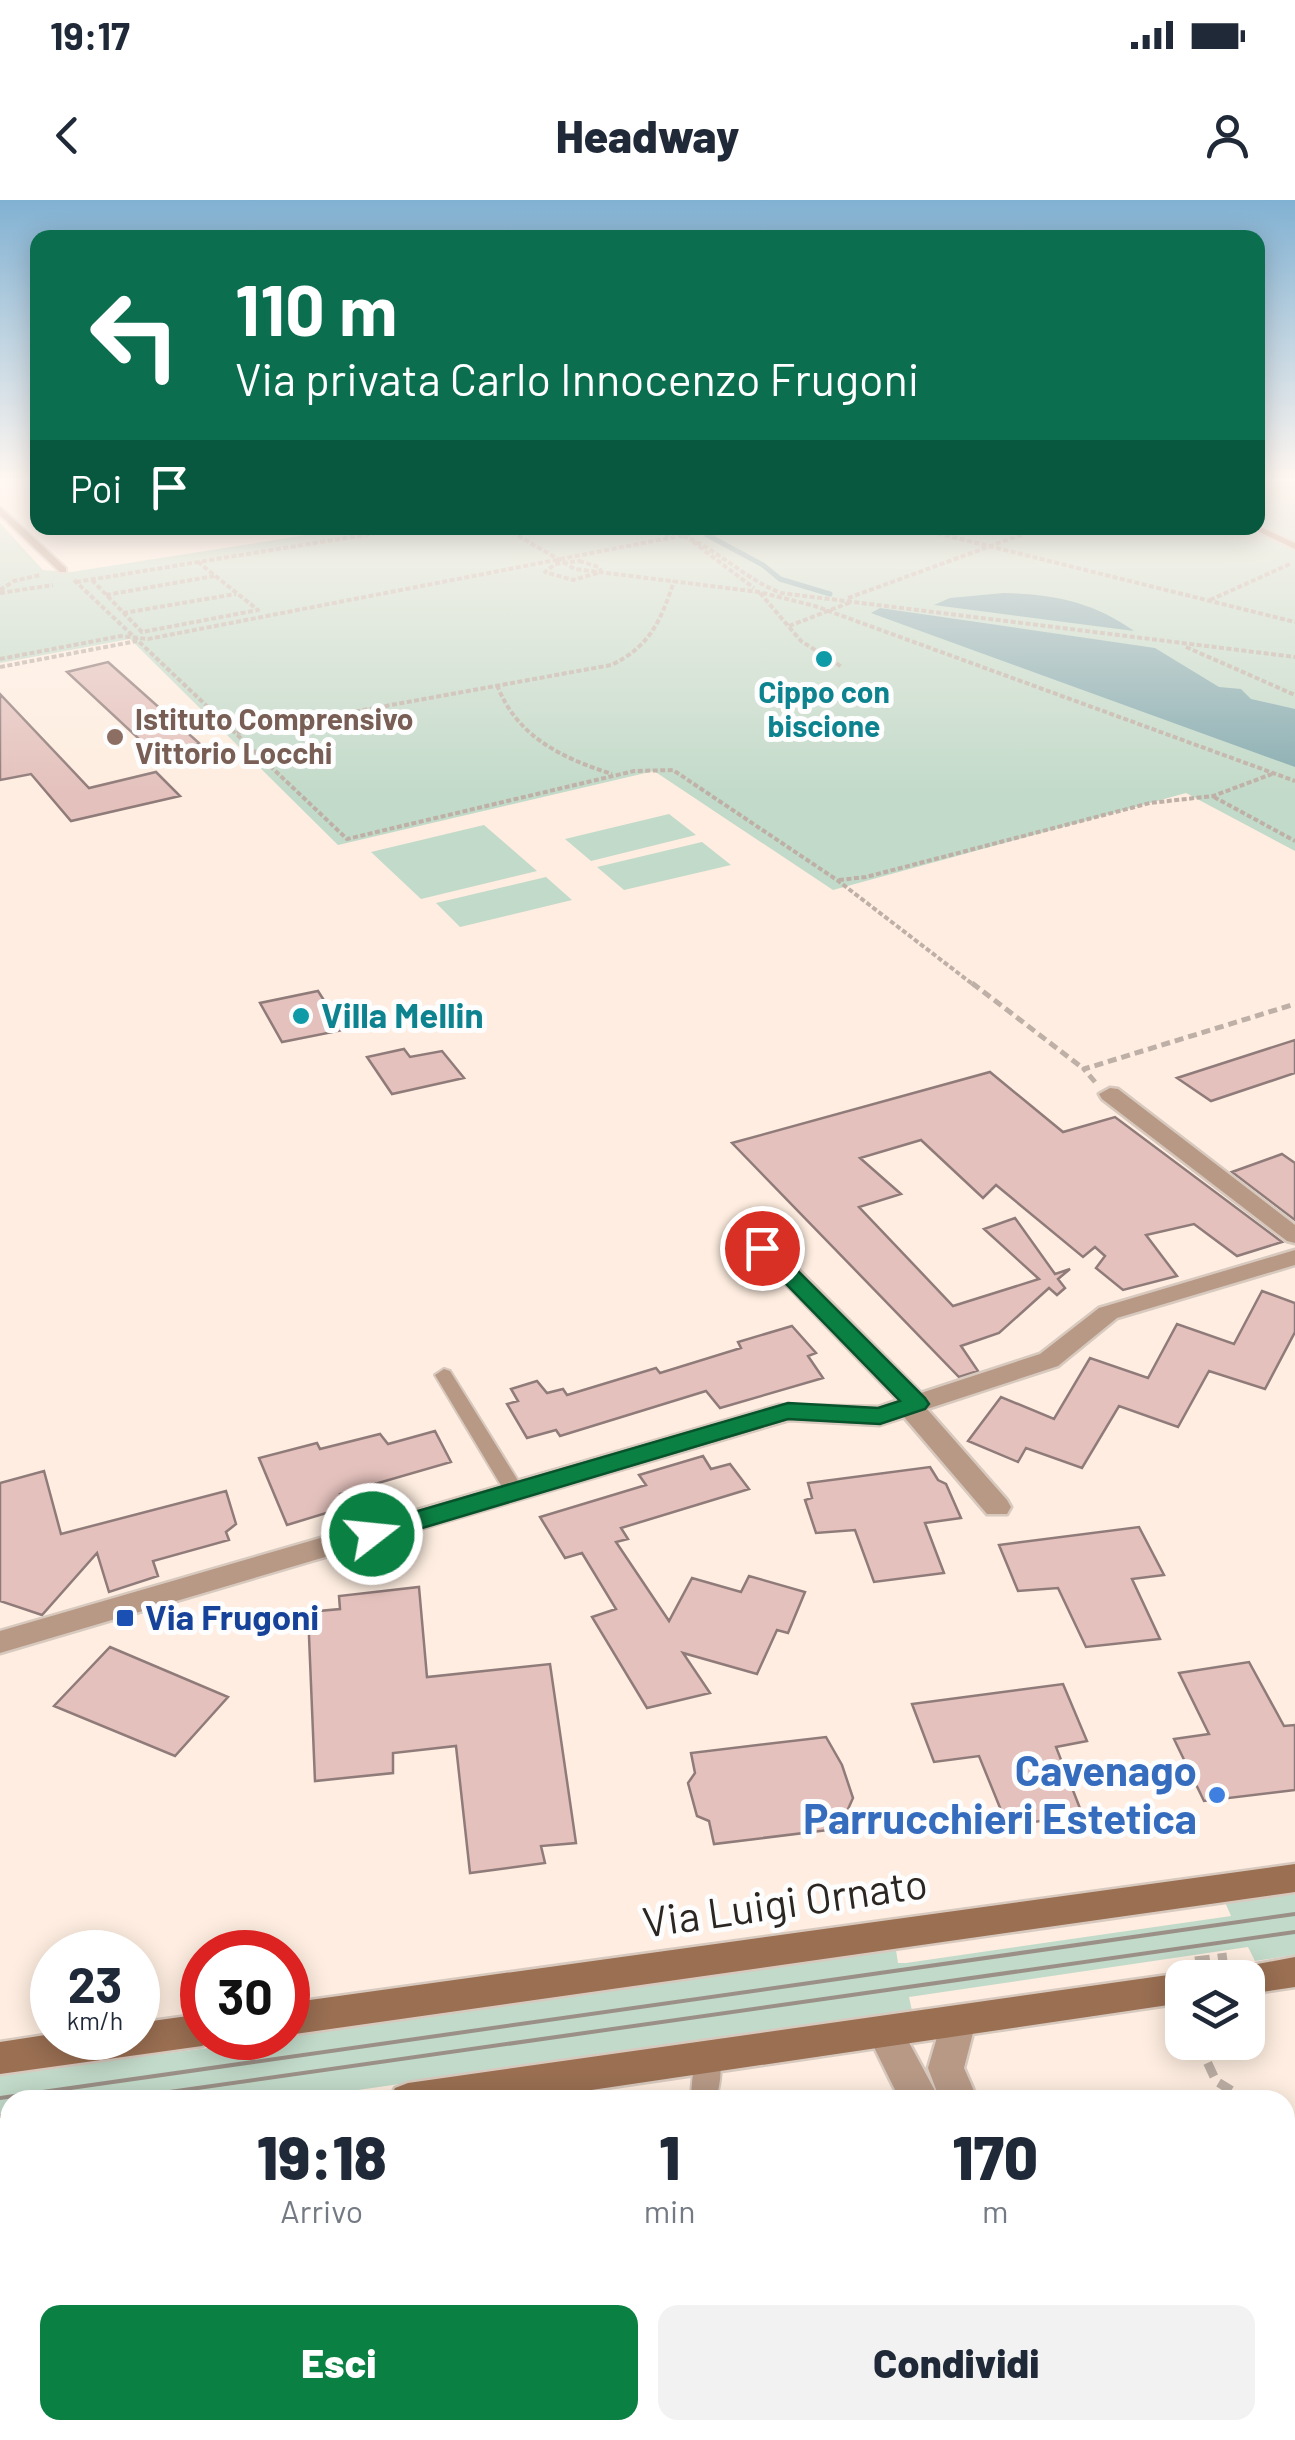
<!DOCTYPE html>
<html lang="it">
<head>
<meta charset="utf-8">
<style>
	:root { --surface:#fff; --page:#f2f2f3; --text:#1f2937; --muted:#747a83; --accent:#0b8043 }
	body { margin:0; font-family:Barlow,sans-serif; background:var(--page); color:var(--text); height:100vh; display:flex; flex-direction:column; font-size:38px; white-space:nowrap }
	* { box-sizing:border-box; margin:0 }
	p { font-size:32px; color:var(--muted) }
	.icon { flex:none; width:55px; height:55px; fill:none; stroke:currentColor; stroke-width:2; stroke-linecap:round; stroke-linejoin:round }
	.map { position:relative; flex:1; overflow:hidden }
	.panel { position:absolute; left:0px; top:1890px; width:1295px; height:350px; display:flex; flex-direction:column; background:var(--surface); border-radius:30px 30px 0 0; box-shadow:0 5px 25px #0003 }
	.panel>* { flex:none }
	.top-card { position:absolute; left:30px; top:30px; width:1235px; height:305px; border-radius:20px; box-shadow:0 5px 25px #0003; background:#0b6e4f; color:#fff; overflow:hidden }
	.controls { position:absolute; left:1165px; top:1760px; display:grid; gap:20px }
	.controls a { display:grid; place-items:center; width:100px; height:100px; border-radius:20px; background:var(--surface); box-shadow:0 5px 25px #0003; font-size:50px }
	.speed { position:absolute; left:30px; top:1730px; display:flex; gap:20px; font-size:50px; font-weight:700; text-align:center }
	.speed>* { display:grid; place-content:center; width:130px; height:130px; border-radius:50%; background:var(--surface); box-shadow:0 5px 25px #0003; line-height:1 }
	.speed small { font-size:25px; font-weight:400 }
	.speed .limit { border:15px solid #d22; background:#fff; color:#111 }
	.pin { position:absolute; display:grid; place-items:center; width:85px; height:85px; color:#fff; margin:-42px; border:5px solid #fff; border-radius:50%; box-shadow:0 2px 10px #0007 }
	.me { position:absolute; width:110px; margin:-55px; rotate:74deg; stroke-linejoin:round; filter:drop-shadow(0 0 8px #0008) }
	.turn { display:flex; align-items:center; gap:35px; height:210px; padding:0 40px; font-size:45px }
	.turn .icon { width:130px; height:130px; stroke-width:2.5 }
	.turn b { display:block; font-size:70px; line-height:85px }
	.then { display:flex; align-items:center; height:95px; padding:0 40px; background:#0003; gap:20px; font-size:38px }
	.eta { display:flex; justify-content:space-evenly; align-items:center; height:170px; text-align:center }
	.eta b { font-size:60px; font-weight:800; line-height:70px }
	.primary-button { display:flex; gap:20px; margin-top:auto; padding:20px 40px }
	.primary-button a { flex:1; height:115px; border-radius:20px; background:var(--accent); color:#fff; font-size:40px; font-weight:800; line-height:115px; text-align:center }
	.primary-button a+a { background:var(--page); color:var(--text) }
	.status { display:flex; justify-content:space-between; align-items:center; height:70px; padding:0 50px; background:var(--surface); direction:ltr }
	.status svg { height:28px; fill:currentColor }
	header { display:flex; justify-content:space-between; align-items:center; height:130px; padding:0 40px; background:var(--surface); font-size:45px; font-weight:800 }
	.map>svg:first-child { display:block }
	.green { fill:#c2dac9 }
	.water { fill:#87acb0 }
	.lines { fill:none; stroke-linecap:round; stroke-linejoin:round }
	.stream { stroke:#87acb0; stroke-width:5 }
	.building { fill:#e4c1bc; stroke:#8f7b79; stroke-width:2.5 }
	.service-casing { stroke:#d8c9be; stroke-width:4 }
	.minor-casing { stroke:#d8c9be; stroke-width:5 }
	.secondary-casing { stroke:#d8c9be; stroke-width:5 }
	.path-far2 { stroke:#beb0a6; stroke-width:4; stroke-dasharray:5 2.5; stroke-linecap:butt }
	.path-far1 { stroke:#beb0a6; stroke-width:5; stroke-dasharray:9 5; stroke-linecap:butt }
	.path { stroke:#beb0a6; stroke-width:9; stroke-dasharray:15 8; stroke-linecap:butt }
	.service { fill:#b79986; fill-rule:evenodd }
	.minor { fill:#b79986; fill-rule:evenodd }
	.secondary { fill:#9a6f52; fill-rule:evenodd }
	.tram { stroke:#9b9087; stroke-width:4 }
	.route { fill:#0b8043; stroke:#07532c; stroke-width:2.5 }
	.culture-dot { fill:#0f9aa8; stroke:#fdfdfd; stroke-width:4 }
	.education-dot { fill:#8d6e63; stroke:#fdfdfd; stroke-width:4 }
	.transit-dot { fill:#1a4fb4; stroke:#fdfdfd; stroke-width:4 }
	.shop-dot { fill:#3f7fe0; stroke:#fdfdfd; stroke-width:4 }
	.labels { text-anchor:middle; stroke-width:10; stroke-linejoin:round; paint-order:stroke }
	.far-culture-label { font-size:30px; font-weight:bold; fill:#0d838f; stroke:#fdfdfd }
	.far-education-label { font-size:30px; font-weight:bold; fill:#785e54; stroke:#fdfdfd; text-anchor:start }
	.culture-label { font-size:35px; font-weight:bold; fill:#0d838f; stroke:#fdfdfd; text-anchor:start }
	.transit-label { font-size:35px; font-weight:bold; fill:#164399; stroke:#fdfdfd; text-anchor:start }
	.near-shop-label { font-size:42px; font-weight:bold; fill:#366cbe; stroke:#fdfdfd; text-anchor:end }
	.near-street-label { font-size:42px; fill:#2c2622; stroke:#fdfdfd }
</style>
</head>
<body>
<div class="status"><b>19:17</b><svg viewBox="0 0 49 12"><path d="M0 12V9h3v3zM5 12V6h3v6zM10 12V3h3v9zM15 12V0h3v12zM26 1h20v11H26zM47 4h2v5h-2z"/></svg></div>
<header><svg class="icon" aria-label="back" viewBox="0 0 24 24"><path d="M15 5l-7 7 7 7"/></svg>Headway<svg class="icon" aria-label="person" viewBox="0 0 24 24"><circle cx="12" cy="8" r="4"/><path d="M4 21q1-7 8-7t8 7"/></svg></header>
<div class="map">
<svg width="1295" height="2240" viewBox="0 0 1295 2240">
	<rect width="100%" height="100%" fill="#feede0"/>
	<!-- green -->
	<path class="green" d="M1258 280H1295V651L1186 593 833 690 654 571 338 645 130 439 0 463V323L43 370 71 372 351 328H1258Z
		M669 614 696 635 591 661 565 639Z
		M484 625 537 671 421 699 371 652Z
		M702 642 731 665 624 690 597 667Z
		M546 677 572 700 460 727 436 703Z
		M1295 1692V1755L1255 1761 1248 1747 909 1797 912 1811 288 1900H10V1940L0 1941V1874L288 1838V1834L896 1750 898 1763H906L1231 1716 1225 1702Z"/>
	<!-- water -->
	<path class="water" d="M1004 393C1053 394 1094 402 1134 431L934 405 950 398Z
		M880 408 1155 448 1219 487 1241 489 1251 499 1295 509V567L871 413Z"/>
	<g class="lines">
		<!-- stream -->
		<path class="stream" d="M734 328 707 335 763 365 780 379 830 394"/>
	</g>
	<!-- building -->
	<path class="building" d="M108 462 199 543 154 553 67 472Z
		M0 494 89 588 156 572 180 596 71 621 31 574 0 580Z
		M318 791 343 830 282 842 260 803Z
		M1295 840V873L1211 901 1177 878Z
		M404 849 410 857 442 851 464 878 392 894 367 857Z
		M990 872 1063 932 1115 917 1282 1042 1237 1056 1194 1024 1146 1035 1177 1076 1123 1090 1096 1068 1105 1056 1095 1047 1083 1057 996 985 983 998 921 940 860 958 901 994 859 1007 953 1106 1039 1079 984 1029 1015 1018 1055 1074 1070 1069 1058 1079 1065 1088 1057 1095 1049 1088 999 1133 961 1146 978 1171 959 1177 732 943Z
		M1282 954 1295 963V1020L1232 972Z
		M1262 1091 1295 1103V1132L1265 1189 1209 1171 1178 1227 1119 1206 1082 1268 1026 1248 1018 1262 968 1241 1001 1197 1054 1219 1090 1158 1148 1178 1177 1124 1234 1144Z
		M792 1126 816 1153 808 1156 823 1178 720 1208 706 1191 560 1236 556 1230 527 1238 507 1204 518 1201 511 1189 537 1181 547 1193 563 1189 567 1195 656 1168 660 1173 741 1148 738 1142Z
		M435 1231 451 1262 340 1294 346 1307 287 1325 259 1258 317 1243 320 1249 380 1234 388 1244Z
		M703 1256 711 1269 730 1264 749 1289 621 1328 628 1339 616 1342 669 1421 692 1378 741 1392 749 1376 805 1392 788 1433 777 1430 757 1474 683 1453 710 1493 647 1508 592 1417 616 1409 582 1353 565 1358 540 1317 646 1285 639 1275Z
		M930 1267 938 1280 946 1284 961 1318 925 1323 944 1373 874 1382 855 1330 816 1333 805 1300 812 1298 808 1283Z
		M44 1271 61 1334 226 1291 236 1324 226 1332 229 1340 153 1361 158 1376 109 1392 97 1353 42 1415 0 1401V1283Z
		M1139 1327 1164 1375 1132 1379 1160 1439 1086 1447 1058 1388 1018 1391 999 1345Z
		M419 1387 427 1477 550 1464 576 1643 541 1646 545 1663 470 1673 456 1546 393 1553V1573L315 1581 308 1412 340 1409 339 1396Z
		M110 1447 228 1497 175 1556 54 1506Z
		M1249 1462 1284 1526 1295 1525V1590L1204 1601 1174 1539 1209 1534 1179 1473Z
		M1063 1484 1087 1541 1056 1547 1083 1616 1007 1625 979 1556 934 1562 912 1504Z
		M826 1537 842 1565 853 1598 848 1609 853 1627 714 1644 709 1621 697 1616 688 1583 695 1573 691 1553Z"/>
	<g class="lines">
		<defs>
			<path id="service" d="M0 307 66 368V372H60L0 315Z
				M1258 326 1295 343V349L1251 328Z
				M444 1169 450 1171 522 1287 525 1292 522 1297H508L435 1175Z
				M707 1846 716 1850C724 1866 720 1883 716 1900H690C693 1884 692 1863 698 1850Z
				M449 2230H480L484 2240H453Z"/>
			<path id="minor" d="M1110 888 1118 889 1295 1025V1043L1287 1041 1102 899 1099 894Z
				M763 1040 771 1042 921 1193 1040 1154 1099 1108 1295 1050V1065L1117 1118 1058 1166 927 1209 1007 1300 1011 1307 1007 1314H987L904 1217 879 1225 789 1220 0 1453V1431L779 1205 878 1207 898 1200 755 1052 751 1047 755 1042Z
				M958 1805 971 1810 976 1821 964 1868 978 1900H940L928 1868 945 1810Z
				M885 1817 898 1822 940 1900H900L867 1833 872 1822Z
				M1153 2230H1198L1202 2240H1157Z"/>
			<path id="secondary" d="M1295 1664V1692L288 1835V1803Z
				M1295 1757V1787L1248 1794V1778H1231L1236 1768Z
				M1182 1773 1195 1778H1182V1803L524 1900H389L395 1888 408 1883Z
				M202 1814V1838H217L202 1846 0 1874V1842L52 1834V1838H138V1823Z
				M10 1937V1973L0 1974V1938Z"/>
		</defs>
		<!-- service casing -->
		<use href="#service" class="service-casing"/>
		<!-- minor casing -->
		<use href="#minor" class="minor-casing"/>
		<!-- secondary casing -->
		<use href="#secondary" class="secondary-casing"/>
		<!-- path-far2 -->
		<path class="path-far2" d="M505 328 575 369 759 392 815 406 1295 581
			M620 328 671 335
			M916 328 1295 422
			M683 336C719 350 745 379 781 393L1295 457
			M693 342 754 388
			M579 361 599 367 601 372 573 380 545 372 555 364Z
			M74 380 347 639 634 571 673 570 837 680 975 786
			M92 380 142 432 258 410 198 362
			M76 382 407 328
			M0 390 14 381 40 375
			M0 393 53 385
			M760 393 801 441 842 467
			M106 395 214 376
			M848 398 1040 328
			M1210 400 1290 364
			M123 413 236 394
			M789 426 851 402
			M1186 447 1295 495
			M0 459 121 436 148 439 721 328
			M0 467 137 441
			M497 485C517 537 562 558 612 574
			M237 533 611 465C650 447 661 420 674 381
			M1214 597 1295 641
			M839 680 866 677 1150 603 1213 596 1272 574"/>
		<!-- path-far1 -->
		<path class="path-far1" d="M972 783 1084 869
			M1095 882 1084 869 1295 804"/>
		<!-- path -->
		<path class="path" d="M1195 1761 1227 1757
			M1198 1842 1216 1881 1247 1900
			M1285 1924 1295 1930"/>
		<!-- service -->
		<use href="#service" class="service"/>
		<!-- minor -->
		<use href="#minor" class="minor"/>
		<!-- secondary -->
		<use href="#secondary" class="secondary"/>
		<!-- tram -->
		<path class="tram" d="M0 1898 1295 1714
			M113 1900 1295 1732
			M0 1916 10 1915"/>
	</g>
	<!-- sky -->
	<linearGradient id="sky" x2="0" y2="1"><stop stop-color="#81b1d2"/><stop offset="0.47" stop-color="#fff7f1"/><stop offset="1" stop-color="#fff7f1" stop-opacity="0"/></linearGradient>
	<rect width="1295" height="594" fill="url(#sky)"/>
	<!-- route -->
	<path class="route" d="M762 1041 770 1043 925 1198 929 1204 925 1209 880 1224 788 1219 372 1343 363 1340 360 1334 363 1327 788 1203 878 1208 900 1201 755 1052 752 1048 755 1043Z"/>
	<!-- markers -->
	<g class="culture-dot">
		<circle cx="824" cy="459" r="10"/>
		<circle cx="301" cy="816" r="10"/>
	</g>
	<circle class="education-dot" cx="115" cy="537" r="10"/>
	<rect class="transit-dot" x="115" y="1408" width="20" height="20" rx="5"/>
	<circle class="shop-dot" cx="1217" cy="1595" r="10"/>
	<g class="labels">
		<!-- far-culture labels -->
		<g class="far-culture-label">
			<text x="824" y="503">Cippo con<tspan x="824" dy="34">biscione</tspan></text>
		</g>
		<!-- far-education labels -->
		<g class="far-education-label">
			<text x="135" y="530">Istituto Comprensivo<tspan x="135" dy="34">Vittorio Locchi</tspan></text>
		</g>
		<!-- culture labels -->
		<g class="culture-label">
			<text x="321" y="828">Villa Mellin</text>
		</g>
		<!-- transit labels -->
		<g class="transit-label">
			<text x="145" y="1430">Via Frugoni</text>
		</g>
		<!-- near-shop labels -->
		<g class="near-shop-label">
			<text x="1197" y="1586">Cavenago<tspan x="1197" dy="48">Parrucchieri Estetica</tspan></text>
		</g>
		<!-- near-street labels -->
		<g class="near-street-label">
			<text transform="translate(785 1703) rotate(-8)" y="15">Via Luigi Ornato</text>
		</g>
	</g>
</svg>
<div class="controls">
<a><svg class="icon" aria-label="layers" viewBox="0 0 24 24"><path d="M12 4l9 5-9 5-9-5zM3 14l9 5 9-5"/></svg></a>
</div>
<div class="speed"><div>23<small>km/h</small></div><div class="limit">30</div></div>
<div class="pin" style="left:762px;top:1048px;background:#d93025"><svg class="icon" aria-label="arrive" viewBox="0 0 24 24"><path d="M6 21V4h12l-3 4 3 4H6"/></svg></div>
<svg class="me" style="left:372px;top:1334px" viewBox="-20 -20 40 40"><circle r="17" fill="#0b8043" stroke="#fff" stroke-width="3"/><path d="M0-11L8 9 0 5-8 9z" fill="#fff"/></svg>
<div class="top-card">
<div class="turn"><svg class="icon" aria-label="left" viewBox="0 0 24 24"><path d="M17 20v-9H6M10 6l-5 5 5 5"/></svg><div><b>110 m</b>Via privata Carlo Innocenzo Frugoni</div></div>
<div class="then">Poi<svg class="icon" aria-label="arrive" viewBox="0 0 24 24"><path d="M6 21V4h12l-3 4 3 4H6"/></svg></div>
</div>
<section class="panel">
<div class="eta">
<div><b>19:18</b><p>Arrivo</p></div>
<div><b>1</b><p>min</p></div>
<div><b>170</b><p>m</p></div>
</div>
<div class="primary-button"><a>Esci</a><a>Condividi</a></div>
</section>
</div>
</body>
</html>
